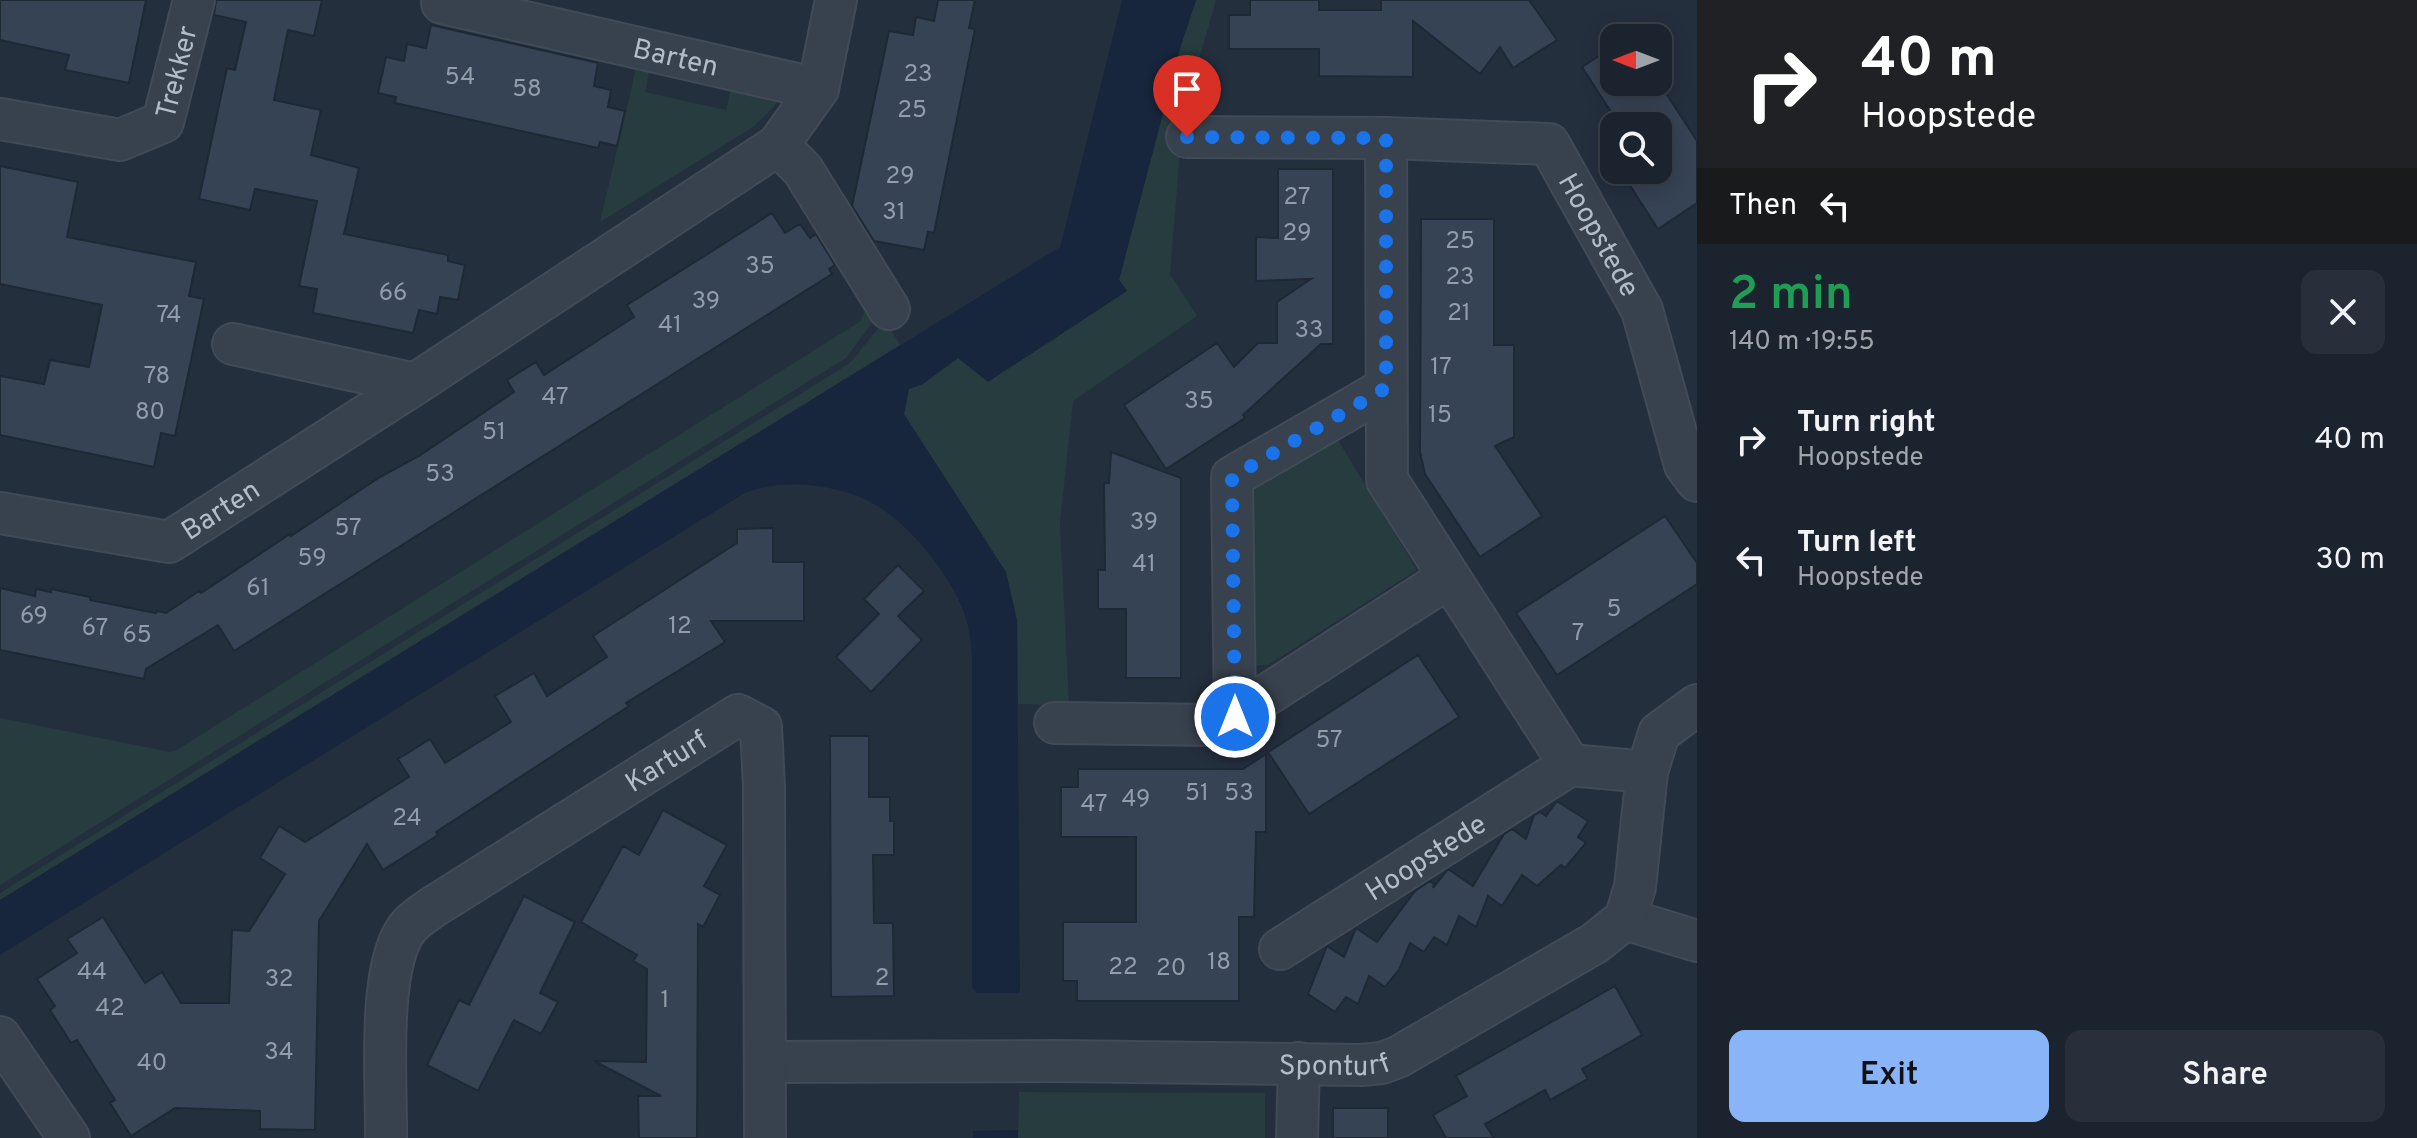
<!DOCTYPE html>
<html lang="en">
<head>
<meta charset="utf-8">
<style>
	:root { --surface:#1b232e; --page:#282f3a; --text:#f1f3f6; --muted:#a0a4aa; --line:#39404a; --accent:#8ab4f8 }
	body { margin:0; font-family:Overpass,sans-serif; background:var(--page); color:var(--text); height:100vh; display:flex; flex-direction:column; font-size:30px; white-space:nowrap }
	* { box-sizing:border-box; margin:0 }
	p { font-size:26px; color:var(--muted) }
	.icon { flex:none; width:44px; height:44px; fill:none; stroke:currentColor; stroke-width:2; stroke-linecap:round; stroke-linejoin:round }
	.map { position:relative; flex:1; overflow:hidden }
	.side { display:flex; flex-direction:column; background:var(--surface); width:720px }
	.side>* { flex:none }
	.banner { background:#202124; color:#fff; overflow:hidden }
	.needle { width:52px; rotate:270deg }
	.buttons { position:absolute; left:1600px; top:24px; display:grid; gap:16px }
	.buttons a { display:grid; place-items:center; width:72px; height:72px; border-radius:16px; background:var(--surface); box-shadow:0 4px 20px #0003,0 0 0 2px var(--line); font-size:40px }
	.pin { position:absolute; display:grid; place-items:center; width:68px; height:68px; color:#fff; margin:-82px -34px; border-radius:50% 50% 50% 0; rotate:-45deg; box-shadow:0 0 8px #0007 }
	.pin .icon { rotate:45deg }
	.me { position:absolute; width:88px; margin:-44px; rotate:0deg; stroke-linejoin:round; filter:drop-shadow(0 0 6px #0008) }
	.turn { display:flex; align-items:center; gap:28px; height:168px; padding:0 32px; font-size:36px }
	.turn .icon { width:104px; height:104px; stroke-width:2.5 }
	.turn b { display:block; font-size:56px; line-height:68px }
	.then { display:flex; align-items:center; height:76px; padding:0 32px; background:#0003; gap:16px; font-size:30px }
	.round { display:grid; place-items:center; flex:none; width:84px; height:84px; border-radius:16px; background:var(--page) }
	.overview { display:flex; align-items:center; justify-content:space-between; height:136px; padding:0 32px }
	h1 { font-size:48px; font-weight:600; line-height:60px; color:#1e9e55 }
	.cta { display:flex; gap:16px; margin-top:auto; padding:16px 32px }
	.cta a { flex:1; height:92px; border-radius:16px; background:var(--accent); color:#111; font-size:32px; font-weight:600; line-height:92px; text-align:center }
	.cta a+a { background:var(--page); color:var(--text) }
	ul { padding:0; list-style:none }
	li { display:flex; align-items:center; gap:24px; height:120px; padding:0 32px }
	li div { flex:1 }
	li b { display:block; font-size:30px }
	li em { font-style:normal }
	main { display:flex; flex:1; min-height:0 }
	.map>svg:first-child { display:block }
	.green { fill:#263c3f }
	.water { fill:#17263c }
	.building { fill:#364354; stroke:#1f2835; stroke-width:2 }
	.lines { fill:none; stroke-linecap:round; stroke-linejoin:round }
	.street-casing { stroke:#414a57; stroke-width:44 }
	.street { stroke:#38414e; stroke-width:40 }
	.route { stroke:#1a73e8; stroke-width:14; stroke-dasharray:0 25.2 }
	.labels { text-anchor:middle; stroke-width:8; stroke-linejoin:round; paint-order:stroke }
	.number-label { font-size:24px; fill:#929caa }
	.street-label { font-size:28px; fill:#b4bcc9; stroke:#1d2633 }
</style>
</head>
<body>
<main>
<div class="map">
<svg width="1697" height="1138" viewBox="0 0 1697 1138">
	<rect width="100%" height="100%" fill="#242f3e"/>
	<!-- green -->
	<path class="green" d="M1196 0H1216L1183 115 1170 274 1197 316 1073 401 1060 523 1069 705 1018 704 1017 620 904 414 909 389 923 384 959 357 1127 291 1119 280 1181 45Z
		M638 60 651 63 645 92 726 110 733 81 782 93 774 107 753 127 600 222Z
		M870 298 880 312 846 358 0 885V718L170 752 175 751 861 321Z
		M885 320 900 345 895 348 0 900V893L850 363Z
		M1326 438 1338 440 1417 570 1268 665H1248L1247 489Z
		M1019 1092 1265 1093V1138H1018Z"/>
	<!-- water -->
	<path class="water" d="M1122 0H1196L1181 45 1119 280 1127 291 988 382 958 358 923 384 909 389 904 414 1006 572 1017 620 1020 990 1018 993H977L972 988V658C971 641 969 625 963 610 948 571 902 514 862 498 826 483 779 479 743 494L0 955V900L1060 247Z
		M1018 1130V1138H973V1131Z"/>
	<!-- building -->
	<path class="building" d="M0 0H146L129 83 65 70 69 55 0 40Z
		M216 0H322L314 36 288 30 274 100 321 110 311 155 359 168 344 234 448 255V261L465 265 458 300 440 297 437 314 419 310 413 333 313 313 317 289 299 286 317 201 255 189 250 210 199 199 227 68 235 70 246 22 214 15Z
		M938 0H975L969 28 975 29 934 233 928 232 924 250 874 241 852 206 889 31 913 35 916 17 934 21Z
		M1250 0H1319V10H1381V0H1529L1557 40 1513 68 1500 47 1480 74 1413 21V77L1319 76V49H1229V15H1250Z
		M431 25 598 63 594 86 611 90 608 107 625 111 617 146 600 142 598 148 395 103 396 97 378 93 386 57 404 61 407 44 426 48Z
		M1614 46V82L1658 81 1697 141V203L1658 229 1620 170H1658V126H1620L1582 67Z
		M0 166 78 182 67 237 196 262 189 296 204 299 175 436 161 433 154 467 0 435V376L44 384 50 360 89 367 102 305 0 284Z
		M1278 169H1333V344H1321L1243 415 1245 418 1166 469 1124 405 1217 343 1234 367 1258 343H1277V302L1311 279 1256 281V237L1278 238Z
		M772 213 785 233 800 224 810 238 816 234 835 265 829 269 832 274 234 651 218 625 146 669 144 679 0 650V588L35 596 36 589 51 592V589L90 597V600L156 613 157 611 166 613 199 591 201 593 290 534 291 536 380 477 419 456 514 392 507 380 536 362 544 375 634 317 627 305Z
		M1421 219H1494V345H1514V437L1495 446 1542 516 1480 557 1425 474 1420 452Z
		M1111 452 1181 478V678H1126V609H1098V570H1105L1104 483H1109Z
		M1665 516 1697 563V584L1557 675 1516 613Z
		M773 528V562H804V621H711L725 642 626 703 629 706 436 832 438 835 383 870 367 844 319 921 315 1130 260 1129V1111L175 1108 131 1136 110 1103 115 1100 77 1040 71 1043 50 1010 55 1006 37 979 77 953 67 939 103 917 145 983 162 972 181 1003H229L232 930 249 931 285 874 260 858 279 826 305 842 409 777 398 759 430 739 445 763 511 722 495 696 534 673 547 696 607 657 593 636 737 543V529Z
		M898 565 924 591 898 616 922 640 871 692 836 657 879 614 864 599Z
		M1418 655 1459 717 1309 814 1268 752Z
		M830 736H869V797H890V821H894V855H873L874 923H893L894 996 831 997Z
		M1266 754V832H1256L1254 917H1239V1001H1077V981H1063V922H1136V837H1061V787H1078V769H1243Z
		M1557 801 1588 821 1578 837 1586 843 1565 868 1561 865 1537 886 1522 875 1502 906 1488 896 1476 927 1459 916 1447 945 1434 937 1424 952 1410 943 1399 970 1385 987 1369 976 1358 1004 1346 997 1335 1012 1308 994 1327 946 1344 957 1356 928 1377 942 1415 891 1430 881 1434 884 1433 888 1448 869 1473 886 1504 834 1512 829 1526 839 1534 815 1540 812 1546 816Z
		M663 810 727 845 704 886 720 895 703 927 698 924 697 1138H639L638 1096H661L594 1061 646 1062 647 969 633 961 637 955 581 922 623 846 639 855Z
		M524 896 575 922 540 993 558 1002 541 1034 514 1020 478 1091 427 1065 459 1000 469 1005Z
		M1615 986 1642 1035 1582 1069 1588 1079 1550 1100 1545 1090 1485 1124 1494 1138H1446L1433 1115 1467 1096 1456 1076Z
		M1333 1108H1388V1138H1333Z"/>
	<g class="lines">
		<defs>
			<g id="street">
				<path id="s1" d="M442 3 818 89"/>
				<path id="s2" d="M0 119 120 140 163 122 194 0"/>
				<path id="s3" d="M1187 137 1386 138 1549 144 1642 310 1685 465 1697 481"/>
				<path d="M1386 138 1387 480 1570 765 1647 772"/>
				<path d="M778 145 803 170 889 309"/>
				<path d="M233 344 415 384"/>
				<path id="s4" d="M0 513 169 542 415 384 778 145 818 89 836 0"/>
				<path d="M1235 717 1232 477 1386 388"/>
				<path d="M1055 723 1220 725 1448 578"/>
				<path d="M1625 919 1697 941"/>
				<path id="s5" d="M1280 949 1570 765"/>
				<path d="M0 1037 69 1138"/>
				<path id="s6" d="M766 1062 1056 1061 1361 1065 1382 1063 1398 1057 1595 943 1625 919 1635 887 1647 772 1659 733 1697 705"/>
				<path id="s7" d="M386 1138C387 1087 376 964 409 926 415 919 425 913 433 907L738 715 761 727 764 787 765 1138"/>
				<path d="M1297 1138 1299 1063"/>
			</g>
		</defs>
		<!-- street casing -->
		<use href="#street" class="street-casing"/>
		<!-- street -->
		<use href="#street" class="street"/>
	</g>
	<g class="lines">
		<!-- route -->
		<path class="route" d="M1187 137 1386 138V388L1232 477 1235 717"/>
	</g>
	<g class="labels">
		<!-- number labels -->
		<g class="number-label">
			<text x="918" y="81">23</text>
			<text x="460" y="84">54</text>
			<text x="527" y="96">58</text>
			<text x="912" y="117">25</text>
			<text x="900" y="183">29</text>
			<text x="1297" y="204">27</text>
			<text x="894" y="219">31</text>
			<text x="1297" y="240">29</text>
			<text x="1460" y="248">25</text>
			<text x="760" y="273">35</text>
			<text x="1460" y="284">23</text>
			<text x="393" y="300">66</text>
			<text x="706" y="308">39</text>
			<text x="1459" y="320">21</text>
			<text x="169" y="322">74</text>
			<text x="670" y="332">41</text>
			<text x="1309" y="337">33</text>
			<text x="1441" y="374">17</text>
			<text x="157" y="383">78</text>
			<text x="555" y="404">47</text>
			<text x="1199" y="408">35</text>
			<text x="150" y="419">80</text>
			<text x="1440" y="422">15</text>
			<text x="494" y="439">51</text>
			<text x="440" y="481">53</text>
			<text x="1144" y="529">39</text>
			<text x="348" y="535">57</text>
			<text x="312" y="565">59</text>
			<text x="1144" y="571">41</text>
			<text x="258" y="595">61</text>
			<text x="1614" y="616">5</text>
			<text x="34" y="623">69</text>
			<text x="680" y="633">12</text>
			<text x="95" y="635">67</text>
			<text x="1578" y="640">7</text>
			<text x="137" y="642">65</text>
			<text x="1329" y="747">57</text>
			<text x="1197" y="800">51</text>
			<text x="1239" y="800">53</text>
			<text x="1136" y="806">49</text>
			<text x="1094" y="811">47</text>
			<text x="407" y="825">24</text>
			<text x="1219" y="969">18</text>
			<text x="1123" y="974">22</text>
			<text x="1171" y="975">20</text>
			<text x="92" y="979">44</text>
			<text x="882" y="985">2</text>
			<text x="279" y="986">32</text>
			<text x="665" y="1007">1</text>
			<text x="110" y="1015">42</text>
			<text x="279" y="1059">34</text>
			<text x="152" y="1070">40</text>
		</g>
		<!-- street labels -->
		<g class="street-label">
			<text dy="10" stroke="none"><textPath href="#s1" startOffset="240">Barten</textPath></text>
			<text dy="10" stroke="none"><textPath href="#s2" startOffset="220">Trekker</textPath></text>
			<text dy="10" stroke="none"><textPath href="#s3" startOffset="466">Hoopstede</textPath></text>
			<text dy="10" stroke="none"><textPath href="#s4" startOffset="232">Barten</textPath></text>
			<text dy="10" stroke="none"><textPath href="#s7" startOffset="522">Karturf</textPath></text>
			<text dy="10" stroke="none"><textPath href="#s5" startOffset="172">Hoopstede</textPath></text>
			<text dy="10" stroke="none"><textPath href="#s6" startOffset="568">Sponturf</textPath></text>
		</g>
	</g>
</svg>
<div class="buttons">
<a><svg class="needle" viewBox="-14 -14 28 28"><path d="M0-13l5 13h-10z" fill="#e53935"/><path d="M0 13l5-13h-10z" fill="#a0a4aa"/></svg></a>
<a><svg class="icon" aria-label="search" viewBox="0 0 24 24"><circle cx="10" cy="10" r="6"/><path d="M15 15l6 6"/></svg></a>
</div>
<div class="pin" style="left:1187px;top:137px;background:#d93025"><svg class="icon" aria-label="arrive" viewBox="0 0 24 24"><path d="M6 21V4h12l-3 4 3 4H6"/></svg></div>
<svg class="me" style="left:1235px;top:717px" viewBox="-20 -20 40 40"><circle r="17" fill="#1a73e8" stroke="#fff" stroke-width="3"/><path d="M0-11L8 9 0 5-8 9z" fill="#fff"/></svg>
</div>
<section class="side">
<div class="banner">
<div class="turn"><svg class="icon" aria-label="right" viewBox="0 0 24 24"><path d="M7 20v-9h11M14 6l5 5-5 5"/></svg><div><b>40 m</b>Hoopstede</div></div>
<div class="then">Then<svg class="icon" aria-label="left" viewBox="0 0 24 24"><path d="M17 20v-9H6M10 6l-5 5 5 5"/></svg></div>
</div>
<div class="overview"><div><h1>2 min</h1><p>140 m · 19:55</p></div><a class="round"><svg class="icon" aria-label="close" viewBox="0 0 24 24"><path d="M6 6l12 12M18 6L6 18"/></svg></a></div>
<ul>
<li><svg class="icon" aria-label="right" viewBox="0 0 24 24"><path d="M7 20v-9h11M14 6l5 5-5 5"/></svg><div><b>Turn right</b><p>Hoopstede</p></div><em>40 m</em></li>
<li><svg class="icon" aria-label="left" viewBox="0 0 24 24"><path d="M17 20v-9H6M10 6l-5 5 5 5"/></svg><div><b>Turn left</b><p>Hoopstede</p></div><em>30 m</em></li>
</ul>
<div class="cta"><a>Exit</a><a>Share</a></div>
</section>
</main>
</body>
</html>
